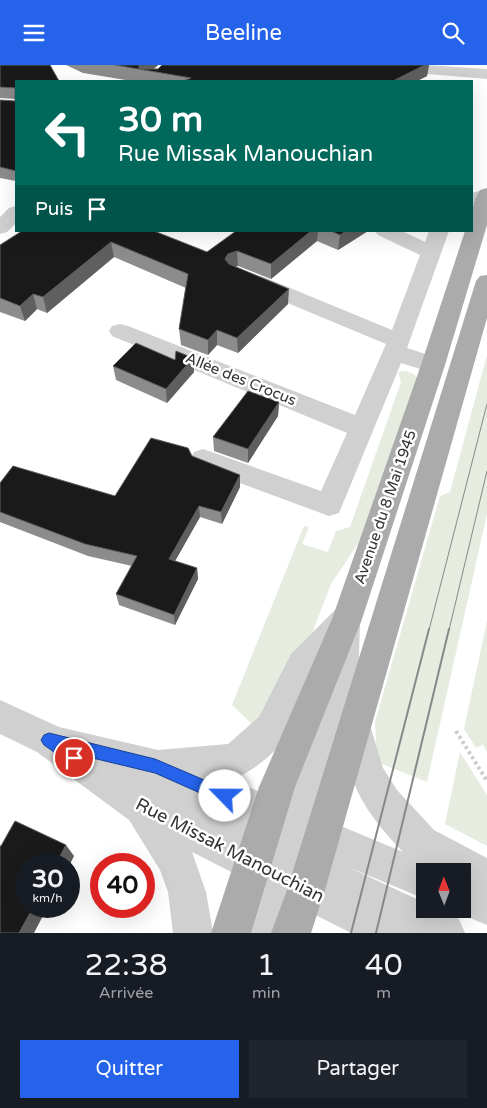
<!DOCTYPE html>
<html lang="fr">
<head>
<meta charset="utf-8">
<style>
	:root { --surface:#171b24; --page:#20242c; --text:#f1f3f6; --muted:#9ea1a6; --accent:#2563eb }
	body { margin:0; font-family:"Varela Round",sans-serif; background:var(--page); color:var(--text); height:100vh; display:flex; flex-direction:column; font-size:19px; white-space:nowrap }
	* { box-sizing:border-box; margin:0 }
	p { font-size:16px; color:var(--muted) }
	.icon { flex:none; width:28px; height:28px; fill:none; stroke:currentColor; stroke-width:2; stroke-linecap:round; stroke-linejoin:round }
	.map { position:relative; height:868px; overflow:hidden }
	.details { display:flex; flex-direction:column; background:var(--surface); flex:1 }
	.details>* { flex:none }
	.banner { position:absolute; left:15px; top:15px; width:458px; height:152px; border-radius:0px; box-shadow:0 5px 20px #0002; background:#00695c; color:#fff; overflow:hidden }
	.needle { width:32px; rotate:359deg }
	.fabs { position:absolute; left:416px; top:798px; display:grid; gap:10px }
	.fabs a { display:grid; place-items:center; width:55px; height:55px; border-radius:0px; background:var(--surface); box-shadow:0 5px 20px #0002; font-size:25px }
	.speed { position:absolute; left:15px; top:788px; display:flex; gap:10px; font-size:25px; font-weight:700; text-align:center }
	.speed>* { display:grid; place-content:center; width:65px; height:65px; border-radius:50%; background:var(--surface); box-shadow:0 5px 20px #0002; line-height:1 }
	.speed small { font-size:12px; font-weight:400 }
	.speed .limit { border:8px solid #d22; background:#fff; color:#111 }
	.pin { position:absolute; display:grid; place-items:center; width:42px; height:42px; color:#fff; margin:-21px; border:2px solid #fff; border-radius:50%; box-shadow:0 1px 5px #0007 }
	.me { position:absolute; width:55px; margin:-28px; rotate:293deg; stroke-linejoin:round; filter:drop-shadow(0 0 4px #0008) }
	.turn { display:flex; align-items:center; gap:18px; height:105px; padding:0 20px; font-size:22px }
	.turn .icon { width:65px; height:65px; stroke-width:2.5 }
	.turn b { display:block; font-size:35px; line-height:42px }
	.then { display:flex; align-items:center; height:48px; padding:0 20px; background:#0003; gap:10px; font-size:19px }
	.eta { display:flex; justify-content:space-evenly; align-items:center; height:85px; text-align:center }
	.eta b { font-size:30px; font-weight:600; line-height:35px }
	.action { display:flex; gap:10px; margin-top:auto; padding:10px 20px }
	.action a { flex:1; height:58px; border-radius:0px; background:var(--accent); color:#fff; font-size:20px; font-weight:600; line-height:58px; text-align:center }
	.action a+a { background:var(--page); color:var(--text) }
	header { display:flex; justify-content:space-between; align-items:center; height:65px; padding:0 20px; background:var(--accent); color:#fff; font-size:22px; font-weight:600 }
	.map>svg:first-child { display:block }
	.green { fill:#e6ecdf }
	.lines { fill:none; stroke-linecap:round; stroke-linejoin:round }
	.path { stroke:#cdcdcd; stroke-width:4; stroke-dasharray:3 3; stroke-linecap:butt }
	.minor { fill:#d0d0d0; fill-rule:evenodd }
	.major { fill:#ababab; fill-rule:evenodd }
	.tram-far1 { stroke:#888; stroke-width:1 }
	.tram { stroke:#888; stroke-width:2 }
	.wall { fill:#8c8c8c }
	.shaded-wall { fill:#5f5f5f }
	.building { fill:#1a1a1a; stroke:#5f5f5f }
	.route { fill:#2563eb; stroke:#184099 }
	.labels { text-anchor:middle; stroke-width:5; stroke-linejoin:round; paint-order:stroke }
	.street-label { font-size:15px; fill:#333; stroke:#fff }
	.near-street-label { font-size:18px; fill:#333; stroke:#fff }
</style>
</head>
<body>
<header><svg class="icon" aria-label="menu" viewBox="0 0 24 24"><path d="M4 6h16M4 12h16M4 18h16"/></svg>Beeline<svg class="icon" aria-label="search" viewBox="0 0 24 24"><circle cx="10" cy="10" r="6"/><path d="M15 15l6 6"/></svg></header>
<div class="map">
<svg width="487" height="868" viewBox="0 0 487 868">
	<rect width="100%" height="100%" fill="#fff"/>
	<!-- green -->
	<path class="green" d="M487 290V449L427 717 377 697 375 657 440 431 450 427Z
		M406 306 414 309 418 314 361 474 331 519 311 571 257 664 232 640 304 461 309 462 302 479 328 487 336 466 350 462 401 317 398 307Z
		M487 556V687L483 680 476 683 464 664Z
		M460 687 487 730V781L445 759Z"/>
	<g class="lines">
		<!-- path -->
		<path class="path" d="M456 666 487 716"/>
		<!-- minor -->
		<path class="minor" d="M359 0H426L487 4V14L366 4Z
			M487 124V136L471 140V128Z
			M16 141V158L7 167 0 169V152L9 143Z
			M375 166H402L425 177 429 166H449L407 283 441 294 445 300 441 306 433 308 401 298 339 448 329 451 194 401 190 394 194 387 203 384 321 426 347 368 112 271 109 266 112 261 120 259 128 261 355 350 386 279 247 221 243 216 247 211 254 210 261 211 392 265 420 190 378 170Z
			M347 540 358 544 362 554 360 559 358 619 351 644 354 642 366 647 383 703 397 725 434 765 487 793V860L448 844H462V806H425V834L348 802 425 838V844H438L459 854 465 868H351L288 836 278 868H238L255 819 192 787 206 827 213 868H173L168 827 160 805 129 755 37 687 0 669V635L59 662 158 685 228 679 259 652 291 589 336 544ZM328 596 326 619 284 737 229 714C245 713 276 688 284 674 300 646 305 620 328 596ZM341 675C353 727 366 748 403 787L317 751Z"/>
		<!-- major -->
		<path class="major" d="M487 123V160L445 300 362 554 295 722 251 868H211L259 722 332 554 421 300 465 166H471C471 152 472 137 480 125Z
			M487 210V253L325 825 311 868H271L287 825 476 216 480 211Z"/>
		<!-- tram-far1 -->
		<path class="tram-far1" d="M429 565 487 339
			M449 565 487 406"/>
		<!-- tram -->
		<path class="tram" d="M351 868 429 564
			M376 868 449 564"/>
	</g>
	<!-- wall -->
	<path class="wall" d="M0 0 16 16V116L0 113V35L15 36V34L0 33Z
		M66 0H158L154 4H158L162 0H429L427 11 417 16H132L83 8Z
		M22 166 207 187 236 166H368L338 185 317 176 271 214 238 201 235 202 288 239 238 288 217 280 208 290 181 280 179 264 186 223 114 192 47 248 37 244 25 256 0 247V180Z
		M175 295 194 307 167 338 116 315 113 301Z
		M279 337 278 351 248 398 214 386 213 372Z
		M192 391 240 410V422L222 459 200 452 175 496 197 503 198 514 175 560 119 540 116 529 132 501 88 491 0 457V418L115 431Z"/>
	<!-- shaded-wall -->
	<path class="shaded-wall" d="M140 0H158L151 6 139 4V1Z
		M425 0H429L427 11 417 16H393Z
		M311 166H318L317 176 271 214V199Z
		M346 166H368L338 185 340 170Z
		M111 177 114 192 47 248 43 232Z
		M237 186 238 201 228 204 225 194 228 189Z
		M289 224 288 239 238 288 237 273Z
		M33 229 37 244 25 256 20 241Z
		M217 265V280L208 290V275Z
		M193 293 194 307 167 338 166 324Z
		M279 337 278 351 248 398V384Z
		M240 410V422L222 459 221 447Z
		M199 441 200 452 170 505 169 494Z
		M197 503 198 514 175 560 174 550Z
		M66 780 74 791 69 801V799H56Z
		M34 841H48L34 868H19Z"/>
	<!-- building -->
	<path class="building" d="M0 0H50L59 16H16V106L0 102V35L15 36V23L0 22Z
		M115 0H140L139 1V4H158L162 0H425L393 16H183L191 13Z
		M22 166H154L207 187 236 166H311L271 199 237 186 228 189 225 194 229 199 289 224 237 273 217 265 208 275 179 264 188 209 111 177 43 232 33 229 20 241 0 233V180Z
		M331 166H346L340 170Z
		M136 278 175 295 176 286 193 293 166 324 113 301Z
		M248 326 279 337 248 384 213 372Z
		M151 373 188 383 192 391 240 410 221 447 199 441 169 494 197 503 174 550 116 529 137 491 85 479 0 447V418L13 401 115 431Z
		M15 756 66 780 56 799H26V841H34L19 868H0V781H1Z"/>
	<!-- route -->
	<path class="route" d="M49 668 155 694 230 726 232 731 230 736 225 739 155 708 80 690 79 699 74 701 44 680 41 675 44 670Z"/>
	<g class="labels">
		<!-- street labels -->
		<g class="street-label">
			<text transform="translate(241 314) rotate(22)" y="5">Allée des Crocus</text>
			<text transform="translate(385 442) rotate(-71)" y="5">Avenue du 8 Mai 1945</text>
		</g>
		<!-- near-street labels -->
		<g class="near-street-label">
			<text transform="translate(230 785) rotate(27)" y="6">Rue Missak Manouchian</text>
		</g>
	</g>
</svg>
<div class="fabs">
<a><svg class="needle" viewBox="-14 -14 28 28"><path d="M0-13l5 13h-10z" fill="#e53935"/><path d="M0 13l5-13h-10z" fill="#9ea1a6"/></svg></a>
</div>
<div class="speed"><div>30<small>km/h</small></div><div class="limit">40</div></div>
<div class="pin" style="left:74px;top:693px;background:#d93025"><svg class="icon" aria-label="arrive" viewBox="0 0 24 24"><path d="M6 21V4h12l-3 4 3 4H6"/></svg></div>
<svg class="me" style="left:225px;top:731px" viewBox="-20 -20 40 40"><circle r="19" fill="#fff"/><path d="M0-13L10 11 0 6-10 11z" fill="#2563eb"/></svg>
<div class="banner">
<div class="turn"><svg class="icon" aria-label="left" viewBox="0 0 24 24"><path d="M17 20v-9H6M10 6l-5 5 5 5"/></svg><div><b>30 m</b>Rue Missak Manouchian</div></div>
<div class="then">Puis<svg class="icon" aria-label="arrive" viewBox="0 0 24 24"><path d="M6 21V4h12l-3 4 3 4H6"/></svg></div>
</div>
</div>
<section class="details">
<div class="eta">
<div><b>22:38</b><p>Arrivée</p></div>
<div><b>1</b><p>min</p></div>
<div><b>40</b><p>m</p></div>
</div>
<div class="action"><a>Quitter</a><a>Partager</a></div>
</section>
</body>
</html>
